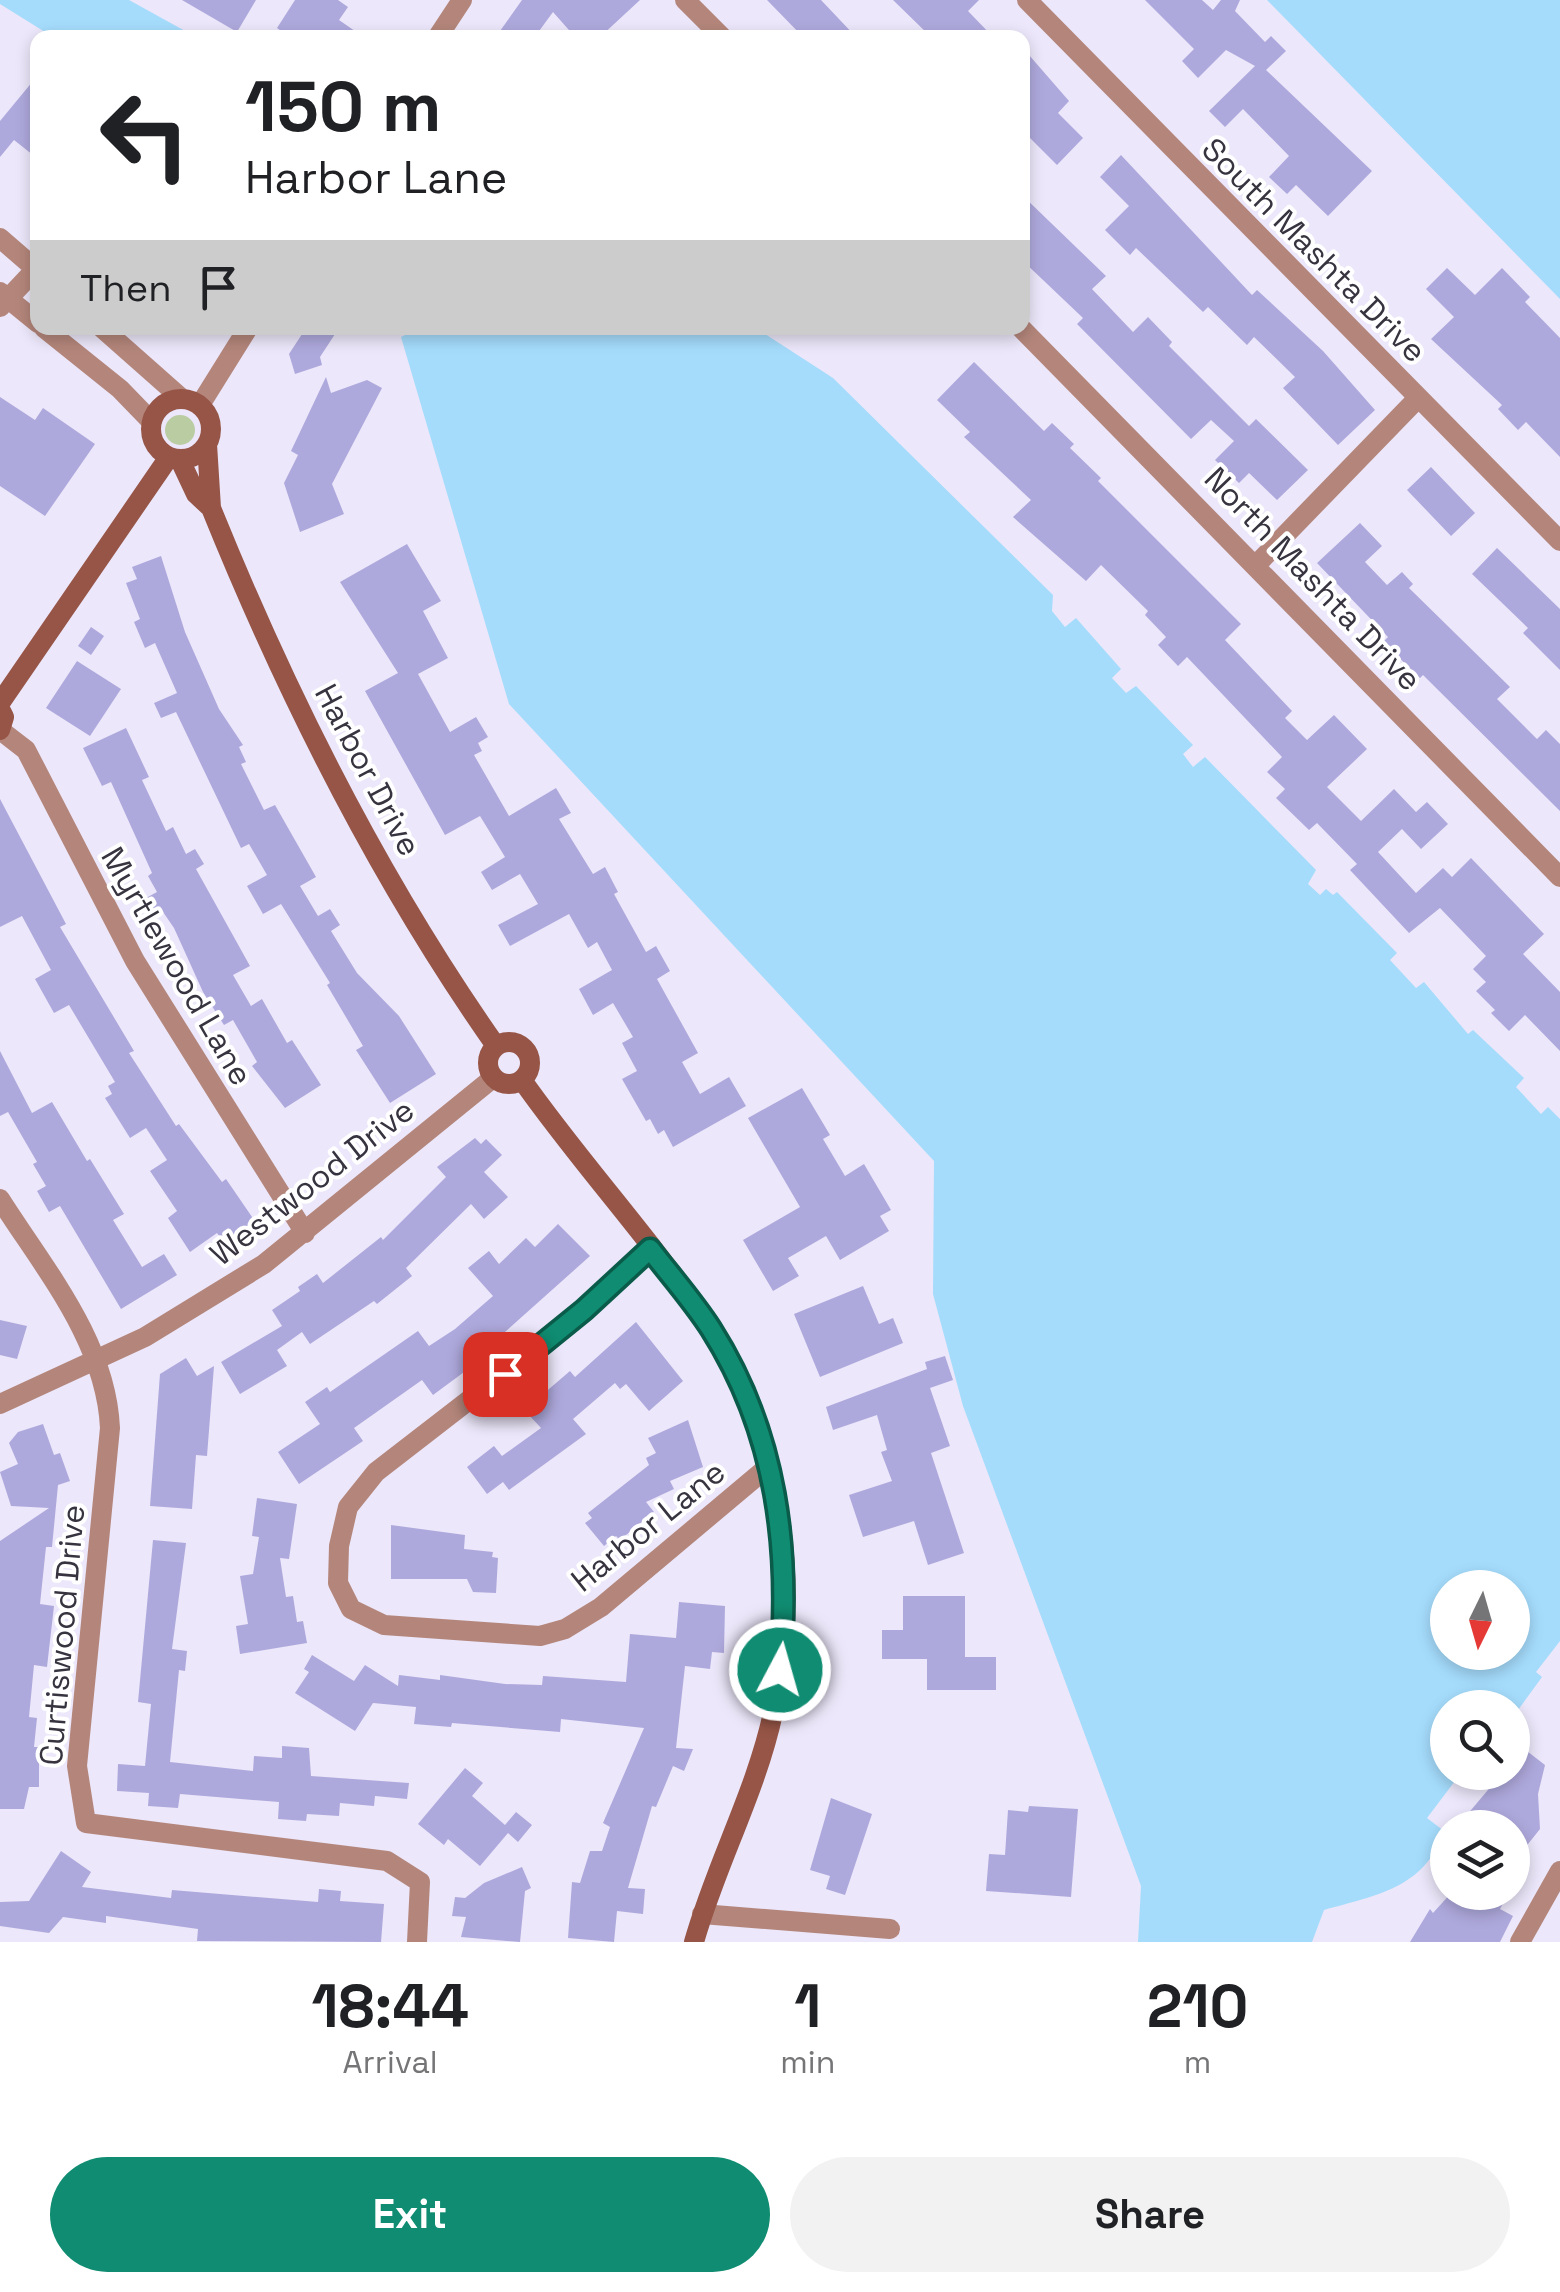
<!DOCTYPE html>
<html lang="en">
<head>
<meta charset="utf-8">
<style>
	:root { --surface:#fff; --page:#f2f2f2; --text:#202124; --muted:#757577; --accent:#0f8c71 }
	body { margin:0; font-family:"Space Grotesk",sans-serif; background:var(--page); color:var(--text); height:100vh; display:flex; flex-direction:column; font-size:38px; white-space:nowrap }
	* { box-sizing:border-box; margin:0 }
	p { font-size:32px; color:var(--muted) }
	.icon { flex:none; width:55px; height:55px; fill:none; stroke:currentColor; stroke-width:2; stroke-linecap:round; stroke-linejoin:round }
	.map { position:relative; height:1942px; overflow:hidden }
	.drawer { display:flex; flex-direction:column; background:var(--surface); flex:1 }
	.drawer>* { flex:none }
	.guide { position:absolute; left:30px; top:30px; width:1000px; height:305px; border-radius:20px; box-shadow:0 5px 15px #0003; background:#fff; color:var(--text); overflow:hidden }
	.needle { width:65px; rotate:185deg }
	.controls { position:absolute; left:1430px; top:1570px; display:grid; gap:20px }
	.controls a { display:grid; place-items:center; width:100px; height:100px; border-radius:50%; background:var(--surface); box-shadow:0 5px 15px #0003; font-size:50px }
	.pin { position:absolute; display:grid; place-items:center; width:85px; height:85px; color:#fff; margin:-42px; border-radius:20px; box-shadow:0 5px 15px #0006 }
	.me { position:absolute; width:110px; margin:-55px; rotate:6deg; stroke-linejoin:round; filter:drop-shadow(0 0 8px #0008) }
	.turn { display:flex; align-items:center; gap:35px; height:210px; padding:0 50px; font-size:45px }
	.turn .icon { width:130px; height:130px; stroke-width:2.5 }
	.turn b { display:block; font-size:70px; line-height:85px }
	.then { display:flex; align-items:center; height:95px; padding:0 50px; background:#0003; gap:20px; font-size:38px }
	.eta { display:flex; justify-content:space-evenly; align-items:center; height:170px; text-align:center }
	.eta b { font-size:60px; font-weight:800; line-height:70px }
	.cta { display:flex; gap:20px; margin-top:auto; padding:20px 50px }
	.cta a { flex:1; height:115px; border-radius:60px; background:var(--accent); color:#fff; font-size:40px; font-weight:800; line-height:115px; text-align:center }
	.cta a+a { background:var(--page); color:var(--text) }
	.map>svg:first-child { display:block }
	.green { fill:#bacca2 }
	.water { fill:#a5dcfc; fill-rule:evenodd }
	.building { fill:#aea9dc }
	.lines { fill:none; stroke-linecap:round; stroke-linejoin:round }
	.street { stroke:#b4867b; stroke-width:20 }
	.secondary { stroke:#965546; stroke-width:20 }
	.route-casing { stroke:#0a5b49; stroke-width:25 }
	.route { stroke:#0f8c71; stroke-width:18 }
	.labels { text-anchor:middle; stroke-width:8; stroke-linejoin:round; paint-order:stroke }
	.street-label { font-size:32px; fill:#373440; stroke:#fff }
</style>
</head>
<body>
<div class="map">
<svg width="1560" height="1942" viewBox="0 0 1560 1942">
	<rect width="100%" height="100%" fill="#ece7fa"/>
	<!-- green -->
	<path class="green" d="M165 430a15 15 0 1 1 30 0a15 15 0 1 1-30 0Z"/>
	<!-- water -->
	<path class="water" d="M0 0H129L196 37H53L0 4Z
		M1267 0H1560V299Z
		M410 328H756L833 378 1053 595 1052 611 1065 627 1076 618 1121 669 1112 678 1126 693 1136 686 1193 745 1183 754 1193 767 1205 757 1316 870 1308 884 1320 895 1326 889 1333 895 1337 892 1397 953 1390 960 1416 988 1424 982 1468 1034 1473 1030 1524 1078 1516 1087 1541 1114 1548 1107 1560 1119V1641L1536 1672 1542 1677 1513 1717 1512 1708H1448V1772L1461 1773 1427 1818 1444 1831C1425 1888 1377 1895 1324 1910L1312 1942H1138L1141 1886 963 1406 933 1294 934 1161 509 704 401 337 411 332ZM1448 1588H1512V1652H1448Z"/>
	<!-- building -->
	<path class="building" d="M182 0H256L237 32Z
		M295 0H338L348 7 339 20 365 38H291L277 28Z
		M522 0H640L599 38H576L553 12 534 38H495Z
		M767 0H821L857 38H804Z
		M893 0H979L968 11 994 38H932Z
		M1145 0H1202L1213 10 1221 0H1240L1235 11 1265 42 1271 36 1286 51 1266 70 1372 171 1328 216 1296 185 1287 194 1269 177 1289 156 1243 109 1225 127 1209 111 1255 66 1226 50 1198 78 1182 61 1194 49Z
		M1022 47 1069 101 1058 113 1083 138 1057 165 1022 130Z
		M38 75V159L14 140 0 157V121Z
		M1121 155 1252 295 1257 290 1323 351 1375 410 1338 445 1283 388 1295 377 1254 337 1247 345 1208 307 1203 312 1136 248 1130 255 1105 230 1129 206 1100 177Z
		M1022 195 1106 276 1092 289 1133 332 1148 317 1172 342 1169 346 1249 426 1256 419 1308 470 1277 500 1249 473 1239 483 1215 460 1234 441 1211 420 1191 439 1077 324 1083 318 1022 260Z
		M1447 268 1475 295 1502 268 1530 297 1525 302 1560 338V457L1526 422 1518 430 1498 409 1502 405 1431 339 1454 317 1426 289Z
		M306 328H339L320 357 322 365 295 374 289 354Z
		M974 362 1044 431 1052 423 1074 444 1070 448 1101 478 1098 481 1241 624 1225 640 1292 711 1285 718 1307 740 1334 715 1367 749 1327 787 1361 821 1394 789 1416 812 1427 802 1448 824 1421 849 1402 829 1378 852 1416 893 1443 868 1452 877 1471 858 1544 934 1523 954 1560 992V1051L1525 1015 1509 1031 1491 1013 1495 1010 1476 991 1486 982 1473 969 1486 956 1440 908 1409 933 1350 870 1357 864 1317 823 1309 830 1276 798 1285 789 1267 772 1282 757 1187 657 1178 666 1158 645 1166 637 1145 615 1148 611 1101 565 1086 581 1013 517 1031 500 964 437 970 432 937 400Z
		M326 377 331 393 367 380 382 388 332 484 344 514 300 532 284 483 298 455 291 451Z
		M0 397 35 420 43 408 95 444 45 516 0 486Z
		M1431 467 1475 513 1451 536 1407 490Z
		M1360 523 1382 546 1365 562 1387 585 1402 572 1413 584 1409 588 1510 687 1497 699 1537 739 1546 730 1560 744V811L1423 675 1420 678 1383 642 1388 637 1317 563Z
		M407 544 441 601 423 611 448 658 418 674 450 732 476 717 488 737 478 743 482 751 474 755 509 816 556 788 571 813 559 819 593 874 605 867 618 892 614 894 646 952 656 946 670 971 657 979 698 1053 682 1062 700 1094 729 1077 746 1106 673 1147 664 1130 658 1134 650 1119 646 1121 622 1079 637 1071 622 1043 633 1037 613 1003 593 1015 579 989 612 970 597 942 588 948 569 914 510 946 498 925 538 904 520 874 492 890 481 872 505 857 480 816 445 835 365 691 398 673 340 582Z
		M1497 548 1560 609V670L1523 633 1528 628 1472 574Z
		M161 556 185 632 219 709 243 745 239 747 246 762 241 764 264 810 275 805 316 877 300 886 318 916 330 909 340 925 331 931 357 973 399 1016 436 1074 390 1103 356 1050 363 1046 327 985 330 983 281 904 263 914 247 886 267 875 249 844 241 848 176 712 161 718 154 703 177 693 155 643 145 648 134 622 140 619 126 583 137 579 132 567Z
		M91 627 104 636 91 655 78 646Z
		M77 661 121 689 90 736 46 708Z
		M126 728 149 777 142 780 166 831 173 827 186 854 195 849 204 864 196 869 250 966 233 975 251 1006 262 999 287 1043 292 1040 321 1085 285 1108 252 1066 257 1062 233 1020 224 1025 203 992 174 928 161 909 155 912 146 898 157 892 148 876 152 873 111 782 102 786 83 748Z
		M0 799 66 924 60 927 134 1051 129 1053 176 1126 179 1124 222 1182 226 1179 259 1227 228 1248 217 1233 190 1252 168 1218 177 1211 150 1171 167 1160 146 1128 130 1138 105 1098 112 1094 108 1086 115 1082 69 1005 54 1013 35 979 51 970 22 916 0 927Z
		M0 1051 32 1113 52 1102 87 1161 90 1159 124 1214 113 1220 142 1267 164 1254 177 1275 121 1309 60 1206 49 1212 37 1191 46 1186 33 1164 37 1162 8 1112 0 1116Z
		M802 1088 830 1135 823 1139 845 1176 864 1164 891 1210 880 1216 889 1231 840 1260 826 1236 788 1258 799 1276 773 1291 743 1240 800 1207 748 1118Z
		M475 1138 481 1144 486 1139 502 1155 484 1172 508 1197 484 1219 471 1204 406 1268 412 1276 377 1304 374 1301 310 1344 302 1332 277 1350 287 1366 240 1394 221 1362 282 1326 272 1310 300 1291 298 1287 317 1274 323 1283 381 1237 383 1240 446 1177 437 1167Z
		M558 1224 590 1256 476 1358 479 1361 433 1395 422 1380 354 1428 363 1441 299 1484 278 1452 320 1424 305 1402 327 1387 330 1392 418 1331 429 1346 455 1329 493 1296 468 1268 489 1251 499 1264 526 1238 535 1247Z
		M863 1286 879 1324 893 1318 903 1343 820 1377 794 1314Z
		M0 1320 27 1326 17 1359 0 1355Z
		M636 1322 683 1381 649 1411 626 1384 620 1389 615 1383 573 1419 586 1434 509 1490 503 1482 487 1494 467 1467 494 1446 502 1456 541 1428 517 1402 534 1387 542 1395 570 1371 575 1377Z
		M945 1356 953 1380 930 1388 950 1446 931 1453 964 1553 928 1565 914 1521 863 1537 849 1495 892 1481 881 1452 887 1450 877 1415 833 1430 826 1407 927 1369 925 1362Z
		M186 1358 197 1376 214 1366 207 1456 196 1455 192 1509 150 1506 160 1374Z
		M688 1420 703 1467 670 1481 674 1489 646 1502 654 1512 620 1540 616 1536 604 1546 585 1523 592 1518 588 1513 649 1465 646 1458 656 1453 648 1438Z
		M43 1424 54 1455 60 1453 70 1481 58 1485 52 1547H46L40 1604 54 1606 47 1667 34 1665 29 1717 37 1718 34 1747H39V1787H29L24 1809H0V1541L49 1508 11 1506 0 1472 18 1464 9 1443 18 1432Z
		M257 1498 297 1504 289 1559 280 1558 286 1597 293 1596 297 1622 303 1621 307 1643 240 1654 236 1626 248 1624 240 1576 253 1574 259 1537 252 1536Z
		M391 1525 465 1535 464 1549 493 1552 492 1557 498 1558 496 1593 473 1592 467 1579H391Z
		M153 1540 186 1543 172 1649 187 1651 185 1671 179 1670 170 1762 253 1771 254 1756 282 1758V1746L309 1748 311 1776 409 1783 407 1799 375 1796 374 1806 340 1803 339 1816 307 1814 306 1821 278 1819 279 1802 180 1794 178 1808 148 1806 149 1793 117 1791 118 1764 145 1766 151 1704 138 1702Z
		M903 1596H965V1657H996V1690H927V1659H882V1630H903Z
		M679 1602 725 1606 724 1653 712 1652 710 1669 685 1666 676 1748 693 1749 684 1771 673 1766 656 1807 652 1806 628 1888 645 1889 643 1914 617 1911 614 1942 568 1938 572 1882 580 1883 590 1851H602L610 1827 603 1823 644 1728 561 1719 560 1732 452 1723 451 1727 414 1724 416 1707 373 1703 355 1731 295 1693 309 1672 304 1669 312 1655 354 1681 365 1665 398 1686 399 1675 440 1680V1675L505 1684 542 1685 543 1676 626 1682 630 1634 676 1638Z
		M1523 1748 1545 1765 1538 1794 1540 1829 1512 1864V1828H1456L1503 1772H1512V1761Z
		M465 1768 483 1783 472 1796 505 1825 516 1812 532 1825 518 1842 508 1833 480 1866 448 1839 444 1845 418 1824Z
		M831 1798 872 1814 845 1895 826 1889 830 1876 810 1870Z
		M1029 1806 1078 1809 1071 1897 986 1891 989 1854 1005 1855 1008 1810 1028 1812Z
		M61 1851 91 1872 82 1887 171 1898 172 1890 318 1902 319 1889 341 1891 340 1901 384 1904 381 1942 197 1941 198 1929 106 1916V1923L63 1917 49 1933 0 1926V1902L29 1901Z
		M522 1867 531 1888 525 1891 520 1942 461 1937 466 1917 452 1916 455 1897 465 1898 484 1883Z
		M1452 1892H1509L1500 1909 1513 1916 1500 1942H1410L1430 1909 1433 1913Z"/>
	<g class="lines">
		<!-- street -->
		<path class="street" d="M685 0 723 38
			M1027 0 1560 541
			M437 38 462 0
			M0 238 38 271
			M0 292 38 323
			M0 307 36 269
			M44 328 120 389 151 421
			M102 328 180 397
			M1021 328 1560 877
			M200 405 248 328
			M1257 564 1418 398
			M0 730 26 750 135 961 305 1233
			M0 1199C45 1270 106 1341 110 1428L77 1766 86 1823 387 1861 420 1882 417 1942
			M649 1249 584 1311 376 1472 348 1507 339 1546 338 1583 351 1609 384 1625 540 1636 565 1629 601 1607 769 1466
			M0 1404 145 1337 264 1264 493 1078
			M702 1914 890 1929
			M1520 1942 1560 1871"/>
		<!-- secondary -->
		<path class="secondary" d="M151 429a30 30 0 1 1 60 0a30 30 0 1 1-60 0Z
			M207 444 211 508
			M180 460 196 494 211 508C287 696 380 881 496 1046
			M0 703 169 457
			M0 709 4 717 0 730
			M488 1063a21 21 0 1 1 42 0a21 21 0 1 1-42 0Z
			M522 1080C581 1164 653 1241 710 1327 783 1438 801 1585 773 1713 756 1792 716 1864 694 1942"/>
	</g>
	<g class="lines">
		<defs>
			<path id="route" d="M505 1374 584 1310 650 1249C670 1275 693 1301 711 1329 777 1433 791 1550 780 1670"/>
		</defs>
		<!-- route casing -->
		<use href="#route" class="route-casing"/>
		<!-- route -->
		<use href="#route" class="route"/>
	</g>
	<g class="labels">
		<!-- street labels -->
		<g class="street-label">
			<text transform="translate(1314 250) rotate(45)" y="11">South Mashta Drive</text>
			<text transform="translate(1313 579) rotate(46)" y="11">North Mashta Drive</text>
			<text transform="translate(368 770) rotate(62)" y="11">Harbor Drive</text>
			<text transform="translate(177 966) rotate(60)" y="11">Myrtlewood Lane</text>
			<text transform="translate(312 1182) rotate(-38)" y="11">Westwood Drive</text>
			<text transform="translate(648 1526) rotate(-39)" y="11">Harbor Lane</text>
			<text transform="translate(62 1635) rotate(-85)" y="11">Curtiswood Drive</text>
		</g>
	</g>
</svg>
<div class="controls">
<a><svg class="needle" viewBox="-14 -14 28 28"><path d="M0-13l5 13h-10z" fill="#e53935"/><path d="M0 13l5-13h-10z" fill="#757577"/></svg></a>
<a><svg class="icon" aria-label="search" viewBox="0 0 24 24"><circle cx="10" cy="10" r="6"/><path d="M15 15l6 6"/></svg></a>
<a><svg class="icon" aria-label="layers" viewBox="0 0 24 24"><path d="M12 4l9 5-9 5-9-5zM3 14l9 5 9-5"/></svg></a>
</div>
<div class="pin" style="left:505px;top:1374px;background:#d93025"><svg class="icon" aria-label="arrive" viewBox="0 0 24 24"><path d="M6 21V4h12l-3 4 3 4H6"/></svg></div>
<svg class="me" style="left:780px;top:1670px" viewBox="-20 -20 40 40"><circle r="17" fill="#0f8c71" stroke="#fff" stroke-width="3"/><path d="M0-11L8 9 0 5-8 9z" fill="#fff"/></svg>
<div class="guide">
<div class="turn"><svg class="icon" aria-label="left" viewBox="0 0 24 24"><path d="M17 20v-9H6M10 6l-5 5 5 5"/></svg><div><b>150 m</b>Harbor Lane</div></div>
<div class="then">Then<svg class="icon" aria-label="arrive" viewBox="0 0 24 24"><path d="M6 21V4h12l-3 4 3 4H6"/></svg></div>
</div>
</div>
<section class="drawer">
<div class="eta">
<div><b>18:44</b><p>Arrival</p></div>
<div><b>1</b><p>min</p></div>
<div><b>210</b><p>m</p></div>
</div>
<div class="cta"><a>Exit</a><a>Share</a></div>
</section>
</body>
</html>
